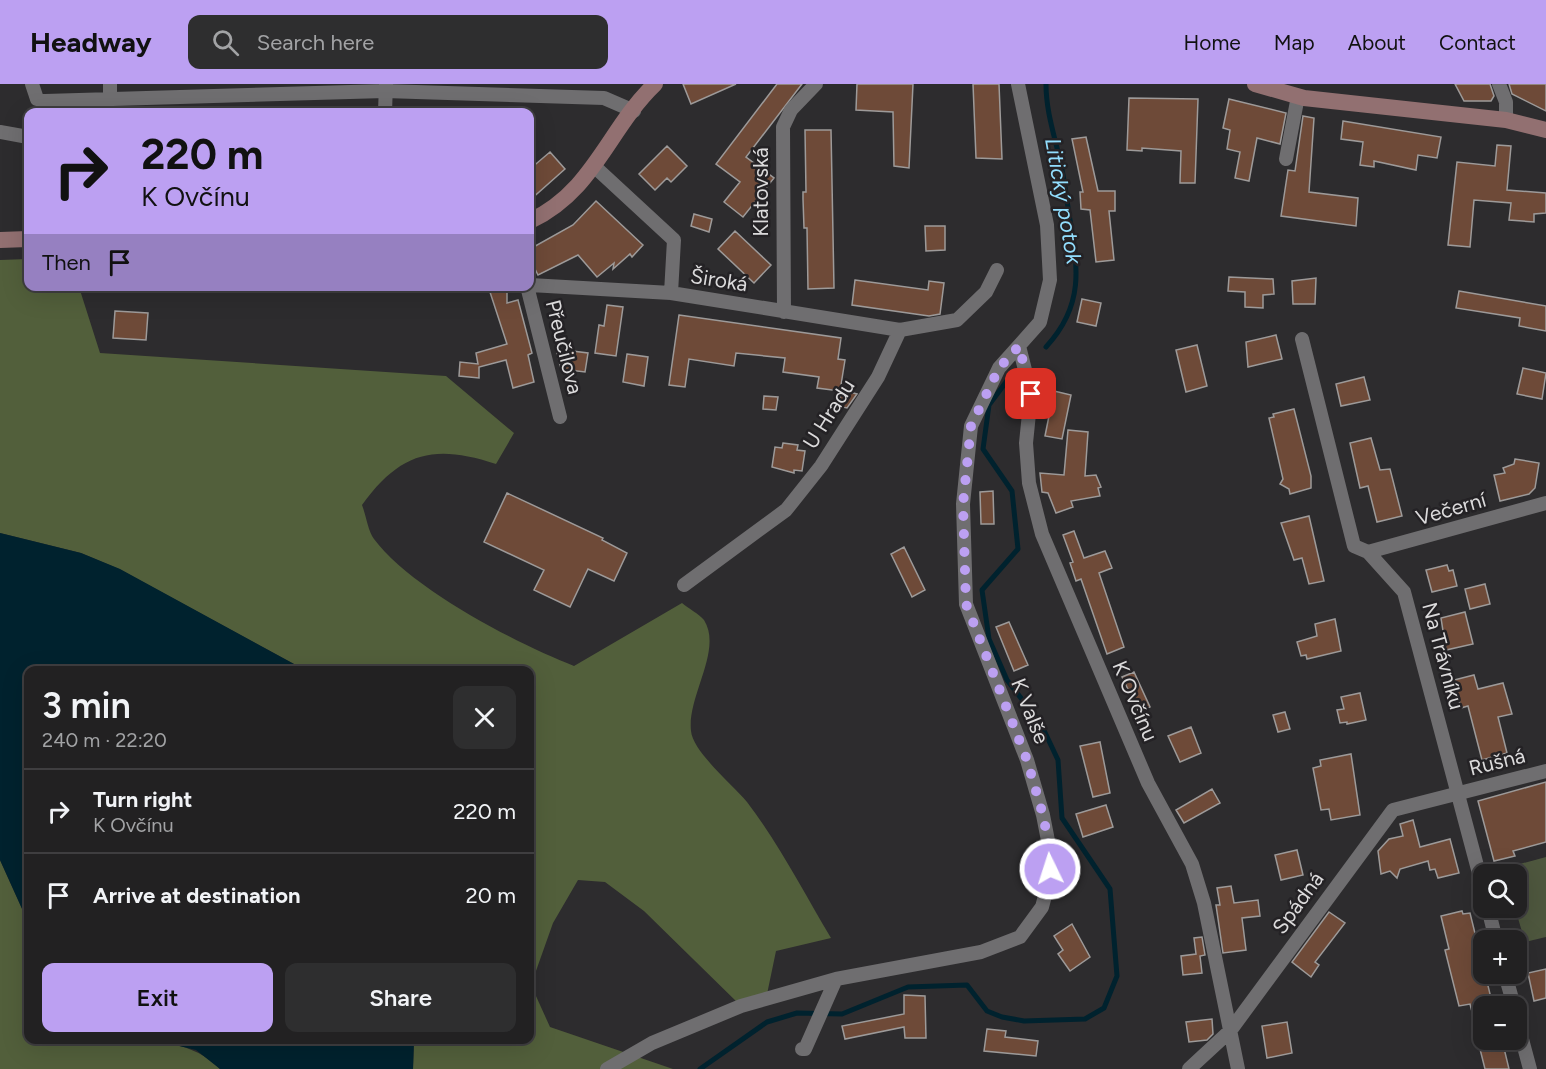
<!DOCTYPE html>
<html lang="en">
<head>
<meta charset="utf-8">
<style>
	:root { --surface:#222122; --page:#2e2e2f; --text:#f1f3f6; --muted:#a2a3a5; --line:#3f3e40; --accent:#bca0f2 }
	body { margin:0; font-family:Figtree,sans-serif; background:var(--page); color:var(--text); height:100vh; display:flex; flex-direction:column; font-size:22px; white-space:nowrap }
	* { box-sizing:border-box; margin:0 }
	p { font-size:20px; color:var(--muted) }
	.icon { flex:none; width:33px; height:33px; fill:none; stroke:currentColor; stroke-width:2; stroke-linecap:round; stroke-linejoin:round }
	.map { position:relative; flex:1; overflow:hidden }
	.side { position:absolute; left:24px; top:582px; width:510px; height:378px; display:flex; flex-direction:column; background:var(--surface); border-radius:12px; box-shadow:0 6px 24px #0002,0 0 0 2px var(--line) }
	.side>* { flex:none }
	.hud { position:absolute; left:24px; top:24px; width:510px; height:183px; border-radius:12px; box-shadow:0 6px 24px #0002,0 0 0 2px var(--line); background:#bca0f2; color:#111; overflow:hidden }
	.fabs { position:absolute; left:1473px; top:780px; display:grid; gap:12px }
	.fabs a { display:grid; place-items:center; width:54px; height:54px; border-radius:12px; background:var(--surface); box-shadow:0 6px 24px #0002,0 0 0 2px var(--line); font-size:30px }
	.pin { position:absolute; display:grid; place-items:center; width:51px; height:51px; color:#fff; margin:-26px; border-radius:12px; box-shadow:0 3px 9px #0006 }
	.me { position:absolute; width:66px; margin:-33px; rotate:356deg; stroke-linejoin:round; filter:drop-shadow(0 0 4px #0008) }
	.turn { display:flex; align-items:center; gap:21px; height:126px; padding:0 18px; font-size:27px }
	.turn .icon { width:78px; height:78px; stroke-width:2.5 }
	.turn b { display:block; font-size:42px; line-height:51px }
	.then { display:flex; align-items:center; height:57px; padding:0 18px; background:#0003; gap:12px; font-size:22px }
	.round { display:grid; place-items:center; flex:none; width:63px; height:63px; border-radius:12px; background:var(--page) }
	.headline { display:flex; align-items:center; justify-content:space-between; height:102px; padding:0 18px }
	h1 { font-size:36px; font-weight:600; line-height:45px }
	.button { display:flex; gap:12px; margin-top:auto; padding:12px 18px }
	.button a { flex:1; height:69px; border-radius:12px; background:var(--accent); color:#111; font-size:24px; font-weight:600; line-height:69px; text-align:center }
	.button a+a { background:var(--page); color:var(--text) }
	ul { padding:0; list-style:none }
	li { display:flex; align-items:center; gap:18px; height:84px; padding:0 18px; border-top:2px solid var(--line) }
	li div { flex:1 }
	li b { display:block; font-size:22px }
	li em { font-style:normal }
	header { display:flex; align-items:center; gap:36px; box-sizing:border-box; height:84px; padding:0 30px; background:var(--accent); color:#111 }
	header strong { font-size:28px }
	nav { display:flex; gap:33px; margin-inline-start:auto; font-size:21px }
	.search { width:420px; height:54px; background:var(--page); display:flex; align-items:center; gap:15px; box-sizing:border-box; padding:0 21px; border-radius:12px; color:var(--muted); font-size:22px }
	.map>svg:first-child { display:block }
	.green { fill:#4e573e }
	.forest { fill:#525f3b }
	.water { fill:#00222e }
	.lines { fill:none; stroke-linecap:round; stroke-linejoin:round }
	.stream { stroke:#00222e; stroke-width:5 }
	.building { fill:#6e4a38; stroke:#9d9a99; stroke-width:1.5 }
	.minor { stroke:#6f6e70; stroke-width:14 }
	.secondary { stroke:#927071; stroke-width:16 }
	.route { stroke:#bca0f2; stroke-width:10; stroke-dasharray:0 18 }
	.labels { text-anchor:middle; stroke-width:5; stroke-linejoin:round; paint-order:stroke }
	.street-label { font-size:21px; fill:#dbdadb; stroke:#242225 }
	.water-label { font-size:22px; font-style:italic; fill:#92defe; stroke:#242225 }
</style>
</head>
<body>
<header>
<strong>Headway</strong>
<div class="search"><svg class="icon" aria-label="search" viewBox="0 0 24 24"><circle cx="10" cy="10" r="6"/><path d="M15 15l6 6"/></svg>Search here</div>
<nav><a>Home</a><a>Map</a><a>About</a><a>Contact</a></nav>
</header>
<div class="map">
<svg width="1546" height="985" viewBox="0 0 1546 985">
	<rect width="100%" height="100%" fill="#2d2c2e"/>
	<!-- green -->
	<path class="green" d="M1546 773V853L1525 858 1515 824 1516 790H1506L1505 784Z"/>
	<!-- forest -->
	<path class="forest" d="M28 175V202L79 203 100 269 446 292 514 349 496 380C435 360 401 367 362 421 366 431 368 447 374 455 410 504 517 560 574 582L682 519C688 524 699 530 704 536 723 566 687 612 691 647 693 668 733 701 747 718 779 760 804 809 831 854L776 867 766 915 741 922 644 827 605 798 578 796 553 839 531 901 550 943 673 985H413L414 956H530V777L535 768 530 741V586H305L119 485 81 469 0 449V176Z
		M0 776 28 838V956C83 956 181 942 220 985H0Z"/>
	<!-- water -->
	<path class="water" d="M0 449 81 469 120 485 305 586H28V838L0 776Z
		M154 956H414L413 985H220L196 966Z"/>
	<g class="lines">
		<!-- stream -->
		<path class="stream" d="M1046 263C1085 221 1078 183 1069 130 1066 111 1064 91 1059 72 1053 47 1046 25 1046 0
			M700 985 767 938 797 929 842 930 908 903 967 901 987 927 1002 933 1024 937 1085 935 1104 924 1117 892 1110 805 1062 734 1058 676 1041 640 1007 596 989 555 982 506 1018 465 1012 407 983 365 989 321 1006 298"/>
	</g>
	<!-- building -->
	<path class="building" d="M683 0H736L691 20Z
		M777 0H802L746 73 774 94 743 133 724 118 740 98 716 80Z
		M857 0H913L909 84 894 82 893 28 856 26Z
		M973 0H999L1002 75 976 74Z
		M1455 0H1490L1494 12 1491 17H1464Z
		M1509 0H1546V27L1512 10Z
		M1129 14 1198 15 1195 99H1180L1181 67 1142 64V67L1127 66Z
		M1229 15 1286 29 1280 60 1257 54 1249 97 1235 94 1240 68 1227 65 1230 46 1223 44Z
		M1303 32 1314 34 1309 108 1358 114 1356 142 1281 132 1288 86 1295 87Z
		M1343 37 1441 53 1437 74 1418 71 1416 86 1374 77V83L1360 81 1363 58 1341 55Z
		M805 46H831L834 204 808 205 807 144H804L803 115V108H806Z
		M1086 53 1098 107H1115V127H1109L1114 176 1096 178 1090 126 1081 125 1080 108H1083L1072 55Z
		M1497 61 1511 62 1507 106 1546 109V129L1534 130V138L1509 136 1511 119 1474 116 1470 163 1448 161 1457 78 1495 82Z
		M667 62 687 82 671 98 667 94 655 106 639 90Z
		M550 68 565 85 530 116V85Z
		M596 117 643 161 632 173 630 170 613 185 614 179 597 193 578 171 538 191 530 175V165L573 141Z
		M694 130 712 135 709 148 691 142Z
		M925 142H945V166L926 167Z
		M735 147 771 181 754 199 718 165Z
		M1229 193 1273 195 1274 210 1263 211V224L1245 223V208L1228 207Z
		M1316 194 1315 220H1293L1292 197Z
		M855 196 928 206 929 197 944 199 940 230 929 232 852 221Z
		M488 202H507V219L518 216 532 269 528 271 534 298 513 304 506 276 479 283V294L459 292 460 278 478 280 476 269 507 260Z
		M1459 207 1546 222V247L1519 242 1520 234 1456 224Z
		M1082 215 1101 219 1096 242 1077 238Z
		M607 221 623 223 616 272 595 269 599 241 604 242Z
		M115 227 148 229 146 256 113 254Z
		M679 231 841 254 838 275 845 276 840 307 817 304 819 293 783 288 785 274 736 269 734 282 689 275 685 303 669 301Z
		M1276 251 1282 275 1248 283 1246 258Z
		M1197 261 1207 302 1186 308 1176 266Z
		M556 265 588 269 585 288 561 285Z
		M627 270 648 273 644 302 623 298Z
		M1523 284 1546 289 1542 315 1517 310Z
		M1364 293 1370 316 1341 322 1336 300Z
		M842 306 857 310 847 324 838 322Z
		M1054 307 1071 311 1062 355 1045 352Z
		M764 312 778 313 776 326 763 325Z
		M1294 325 1311 392V404L1290 410 1289 405 1280 400 1283 395 1269 334 1274 333 1273 330Z
		M1068 346 1088 348 1085 392 1096 391 1101 403 1098 404 1100 412 1071 417 1073 423 1056 429 1048 409 1042 408 1040 389 1064 391Z
		M1371 354 1380 386 1390 385 1402 432 1377 438 1368 402 1360 404 1350 359Z
		M783 359 798 361 797 366 805 367 802 387 794 386V389L772 383 775 363 782 364Z
		M1515 375 1539 379 1535 404 1529 410 1500 417 1494 391 1505 389 1503 384 1514 380Z
		M993 407 994 440H981L980 408Z
		M507 409 603 454 602 456 627 469 614 497 588 485 570 523 534 506 544 486 484 458Z
		M1309 432 1324 497 1309 500 1302 474 1294 476 1281 439Z
		M1074 447 1084 474 1105 467 1112 484 1099 489 1124 563 1107 570 1081 495 1076 497 1070 479 1073 478 1063 451Z
		M904 463 925 506 912 513 891 470Z
		M1447 481 1449 487 1453 486 1457 502 1432 508 1426 486Z
		M1485 500 1490 520 1470 525 1465 505Z
		M1465 528 1473 560 1446 566 1441 534Z
		M1335 535 1341 567 1307 575 1306 571 1301 572 1297 558 1317 552 1315 540Z
		M1009 538 1028 581 1014 587 996 543Z
		M1134 588 1150 623 1139 628 1122 593Z
		M1474 591 1478 605 1503 599 1512 630 1498 633 1507 669 1482 676 1468 622 1461 624 1454 596Z
		M1360 609 1366 636 1347 640V638L1340 639 1337 626 1344 625 1341 613Z
		M1285 628 1290 645 1278 648 1273 631Z
		M1191 643 1201 669 1180 678 1168 652Z
		M1100 658 1110 709 1093 713 1080 662Z
		M1351 670 1360 731 1331 736 1329 725 1321 726 1313 684 1321 682 1320 676Z
		M1546 698V758L1513 767 1515 772 1494 777 1478 717Z
		M1212 705 1220 719 1184 739 1176 726Z
		M1106 721 1113 743 1083 753 1076 730Z
		M1413 736 1420 763 1450 755 1459 789 1438 794 1435 785 1430 786 1428 777 1400 785 1397 794 1390 787 1381 790 1378 767 1389 755 1403 752 1400 740Z
		M1297 766 1303 791 1281 796 1275 771Z
		M1231 802 1234 819 1258 816 1260 832 1242 834 1246 866 1223 869 1216 821H1220L1217 804Z
		M1462 827 1463 830 1470 829 1493 922H1484V954L1479 955 1470 920 1459 922 1445 866 1449 865 1441 832Z
		M1329 828 1345 839 1315 878 1319 881 1311 893 1292 878Z
		M1072 840 1090 873 1070 887 1058 870 1063 866 1054 852Z
		M1202 853 1205 871 1200 872 1202 889 1183 891 1181 872 1196 870 1194 854Z
		M1546 885V914L1534 917 1528 889Z
		M904 911 925 912 926 954H905L904 943 845 955 842 942 904 930Z
		M1212 935 1213 950 1207 956 1189 958 1186 938Z
		M1287 938 1292 969 1267 974 1262 942Z
		M987 945 1006 947 1005 953 1038 957 1036 972 984 967Z
		M1503 960 1509 985H1485L1480 965Z"/>
	<g class="lines">
		<!-- minor -->
		<path class="minor" d="M32 0 37 15 45 17 385 7 604 14 634 27
			M110 0V15
			M1499 0 1506 18V36
			M385 28 386 0
			M0 48 28 53
			M1286 75 1298 12
			M595 83 674 156 671 209
			M530 201 671 209 900 246
			M527 202 560 333
			M784 228 783 43 791 26 816 0
			M1302 255 1354 462 1368 468 1404 508 1484 808
			M1019 262 1031 310 1026 359 1029 399 1042 450 1148 699 1192 780 1204 819 1238 985
			M1368 468 1546 419
			M684 501 786 426 821 382 878 293 900 246 957 236 986 208 997 186
			M1488 824 1496 856
			M1505 890 1514 922
			M1516 933 1530 985
			M802 965H805L836 895
			M607 985 652 959 741 922 836 895 981 868 1020 853 1042 823 1049 797 1051 772 1043 731 1027 676 966 520 963 420 971 342 999 284 1040 238 1050 196 1047 141 1018 0
			M1189 985 1230 947 1393 726 1546 687"/>
		<!-- secondary -->
		<path class="secondary" d="M1255 0 1304 14 1506 36 1546 46
			M530 137C594 107 608 45 655 0
			M0 156 28 155"/>
	</g>
	<g class="lines">
		<!-- route -->
		<path class="route" d="M1031 310 1019 262 999 284 971 342 963 420 966 520 1027 676 1043 731 1051 772 1050 785"/>
	</g>
	<g class="labels">
		<!-- street labels -->
		<g class="street-label">
			<text transform="translate(761 108) rotate(-90)" y="7">Klatovská</text>
			<text transform="translate(719 196) rotate(9)" y="7">Široká</text>
			<text transform="translate(564 263) rotate(76)" y="7">Přeučilova</text>
			<text transform="translate(829 330) rotate(-58)" y="7">U Hradu</text>
			<text transform="translate(1451 425) rotate(-16)" y="7">Večerní</text>
			<text transform="translate(1443 572) rotate(75)" y="7">Na Trávníku</text>
			<text transform="translate(1135 617) rotate(67)" y="7">K Ovčínu</text>
			<text transform="translate(1030 627) rotate(68)" y="7">K Valše</text>
			<text transform="translate(1497 678) rotate(-14)" y="7">Rušná</text>
			<text transform="translate(1298 819) rotate(-54)" y="7">Spádná</text>
		</g>
		<!-- water labels -->
		<g class="water-label">
			<text transform="translate(1064 117) rotate(80)" y="8">Litický potok</text>
		</g>
	</g>
</svg>
<div class="fabs">
<a><svg class="icon" aria-label="search" viewBox="0 0 24 24"><circle cx="10" cy="10" r="6"/><path d="M15 15l6 6"/></svg></a>
<a>+</a>
<a>−</a>
</div>
<div class="pin" style="left:1031px;top:310px;background:#d93025"><svg class="icon" aria-label="arrive" viewBox="0 0 24 24"><path d="M6 21V4h12l-3 4 3 4H6"/></svg></div>
<svg class="me" style="left:1050px;top:785px" viewBox="-20 -20 40 40"><circle r="17" fill="#bca0f2" stroke="#fff" stroke-width="3"/><path d="M0-11L8 9 0 5-8 9z" fill="#fff"/></svg>
<div class="hud">
<div class="turn"><svg class="icon" aria-label="right" viewBox="0 0 24 24"><path d="M7 20v-9h11M14 6l5 5-5 5"/></svg><div><b>220 m</b>K Ovčínu</div></div>
<div class="then">Then<svg class="icon" aria-label="arrive" viewBox="0 0 24 24"><path d="M6 21V4h12l-3 4 3 4H6"/></svg></div>
</div>
<section class="side">
<div class="headline"><div><h1>3 min</h1><p>240 m · 22:20</p></div><a class="round"><svg class="icon" aria-label="close" viewBox="0 0 24 24"><path d="M6 6l12 12M18 6L6 18"/></svg></a></div>
<ul>
<li><svg class="icon" aria-label="right" viewBox="0 0 24 24"><path d="M7 20v-9h11M14 6l5 5-5 5"/></svg><div><b>Turn right</b><p>K Ovčínu</p></div><em>220 m</em></li>
<li><svg class="icon" aria-label="arrive" viewBox="0 0 24 24"><path d="M6 21V4h12l-3 4 3 4H6"/></svg><div><b>Arrive at destination</b></div><em>20 m</em></li>
</ul>
<div class="button"><a>Exit</a><a>Share</a></div>
</section>
</div>
</body>
</html>
